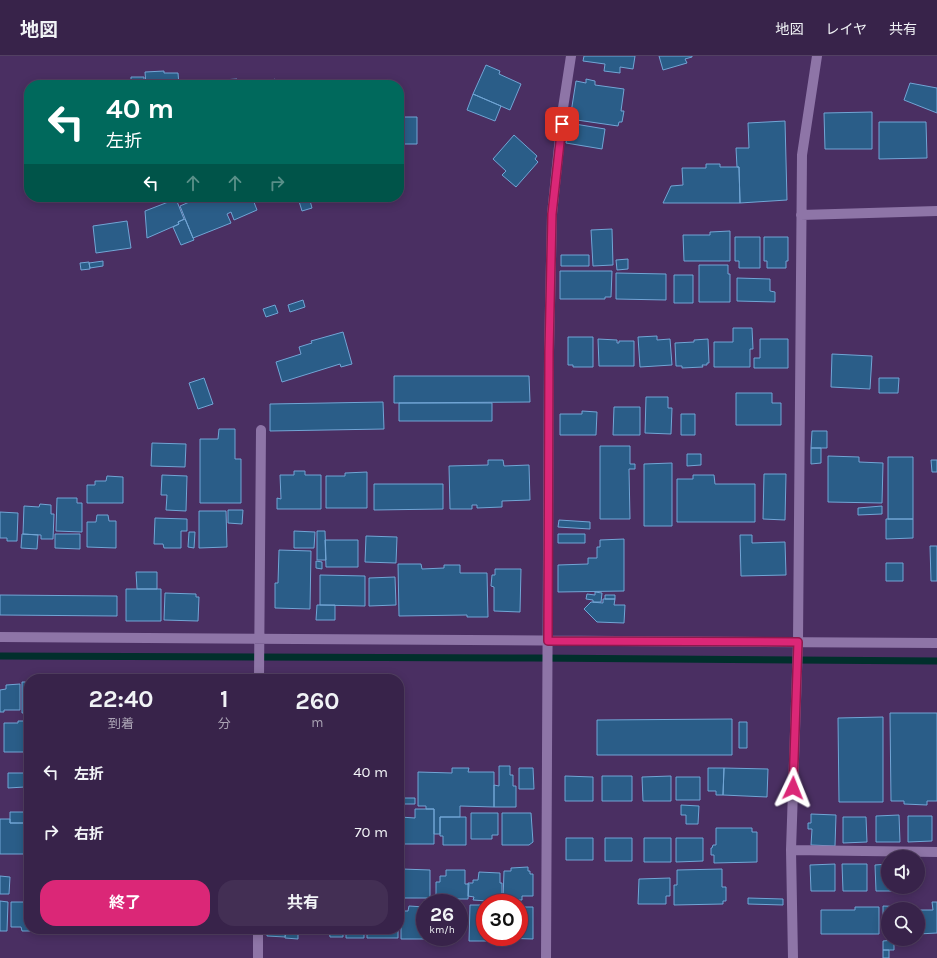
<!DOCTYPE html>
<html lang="ja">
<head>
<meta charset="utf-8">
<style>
	:root { --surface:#38234a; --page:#432f54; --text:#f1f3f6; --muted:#aba4b5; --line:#524062; --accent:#db2777 }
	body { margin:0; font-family:Karla,"Noto Sans JP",sans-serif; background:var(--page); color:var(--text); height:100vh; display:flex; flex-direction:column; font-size:15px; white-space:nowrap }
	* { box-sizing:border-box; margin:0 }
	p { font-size:13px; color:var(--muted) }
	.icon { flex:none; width:22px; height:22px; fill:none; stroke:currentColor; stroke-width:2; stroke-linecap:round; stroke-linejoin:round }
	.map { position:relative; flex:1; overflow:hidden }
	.details { position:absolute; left:24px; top:618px; width:380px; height:260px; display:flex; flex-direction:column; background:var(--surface); border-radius:16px; box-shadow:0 2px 10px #0003,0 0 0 1px var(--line) }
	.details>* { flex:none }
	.top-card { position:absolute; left:24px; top:24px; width:380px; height:122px; border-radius:16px; box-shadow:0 2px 10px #0003,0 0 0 1px var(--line); background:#00695c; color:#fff; overflow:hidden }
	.fabs { position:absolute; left:881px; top:794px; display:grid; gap:8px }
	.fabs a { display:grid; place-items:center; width:44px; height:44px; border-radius:50%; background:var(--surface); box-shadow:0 2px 10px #0003,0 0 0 1px var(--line); font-size:20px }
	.speed { position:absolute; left:416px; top:838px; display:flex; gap:8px; font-size:20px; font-weight:700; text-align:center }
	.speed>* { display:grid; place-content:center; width:52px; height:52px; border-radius:50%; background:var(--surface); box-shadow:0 2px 10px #0003,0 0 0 1px var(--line); line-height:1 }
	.speed small { font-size:10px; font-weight:400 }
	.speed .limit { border:6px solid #d22; background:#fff; color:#111 }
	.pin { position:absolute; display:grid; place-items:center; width:34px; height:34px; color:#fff; margin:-17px; border-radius:8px; box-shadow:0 2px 6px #0006 }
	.me { position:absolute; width:44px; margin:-22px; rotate:2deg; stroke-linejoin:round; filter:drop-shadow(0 0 3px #0008) }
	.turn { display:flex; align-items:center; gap:14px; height:84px; padding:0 16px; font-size:18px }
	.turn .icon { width:52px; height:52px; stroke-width:2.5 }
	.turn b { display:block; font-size:28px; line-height:34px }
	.lanes { display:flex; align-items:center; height:38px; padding:0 16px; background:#0003; justify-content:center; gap:20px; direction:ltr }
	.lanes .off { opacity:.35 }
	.eta { display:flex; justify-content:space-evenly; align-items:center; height:68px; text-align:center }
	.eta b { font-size:24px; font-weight:700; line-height:28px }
	.button { display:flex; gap:8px; margin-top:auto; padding:8px 16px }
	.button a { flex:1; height:46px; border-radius:16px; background:var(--accent); color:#fff; font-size:16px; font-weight:700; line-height:46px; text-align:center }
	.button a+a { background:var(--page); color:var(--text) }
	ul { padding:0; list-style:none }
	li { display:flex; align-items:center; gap:12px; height:60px; padding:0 16px }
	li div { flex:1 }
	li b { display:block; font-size:15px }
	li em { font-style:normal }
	header { display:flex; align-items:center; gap:24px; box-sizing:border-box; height:56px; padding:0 20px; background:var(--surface); border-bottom:1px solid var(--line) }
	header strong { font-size:19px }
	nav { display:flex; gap:22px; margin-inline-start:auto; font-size:14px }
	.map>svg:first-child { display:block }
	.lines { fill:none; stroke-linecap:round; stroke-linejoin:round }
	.stream { stroke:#012f2c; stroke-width:7 }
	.building { fill:#2a5d88; stroke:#71a5d5 }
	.minor { stroke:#8e75a7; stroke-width:10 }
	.route-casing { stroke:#8e194d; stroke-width:10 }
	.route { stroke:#db2777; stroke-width:7 }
</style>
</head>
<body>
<header>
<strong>地図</strong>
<nav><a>地図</a><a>レイヤ</a><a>共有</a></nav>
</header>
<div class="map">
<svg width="937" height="902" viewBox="0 0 937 902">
	<rect width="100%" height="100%" fill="#4a2f62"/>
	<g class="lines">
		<!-- stream -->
		<path class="stream" d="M0 600 534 602 937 605"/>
	</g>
	<!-- building -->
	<path class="building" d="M584 0H635L633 13 620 11V17L604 15 605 8 583 5Z
		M659 0H692V1L685 3 687 7 663 14Z
		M486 9 500 15 499 18 521 28 510 54 473 38Z
		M164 15V17H178L179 29H146L145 16Z
		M131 21H144V29H131Z
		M237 23V29H208V25Z
		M275 23 278 29H263Z
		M586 23 595 25V29L624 33 621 55H624L622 66H619L618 70 570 63 576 25 586 27Z
		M333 25H357V29H333Z
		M910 27 937 32V57L904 44Z
		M473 38 501 50 495 65 467 54Z
		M872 56V93H825L824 57Z
		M399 61H417V88H399Z
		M785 65 787 144 740 147 739 111H737L736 92H749L748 67Z
		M879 66H926L927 102 879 103Z
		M569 67 605 73 602 93 566 87Z
		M514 79 537 100 535 103 538 106 516 131 502 119 506 115 493 103Z
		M706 108H720V111H739L740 147H663L671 130 683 129 682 112H706Z
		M192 141H252L257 154 234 164 231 156 227 158 231 167 193 182 180 150 194 144Z
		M304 141H309L312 152 302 155 298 142Z
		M176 143 184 163 178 166 179 168 147 182 145 155Z
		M185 163 194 184 181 189 173 171 179 168 178 166Z
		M127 165 131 192 96 197 93 170Z
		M612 173 613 209 593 210 591 174Z
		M730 175V205H684L683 179H710V176Z
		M735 181H760V212H739V205H735Z
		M764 181H788V205H786V212H767V205H764Z
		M561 199H589V210H561Z
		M628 203V213L617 214 616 204Z
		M103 205V210L90 212 89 207Z
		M89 206 90 213 81 214 80 207Z
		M699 209H728V218H730V246H699Z
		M560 215H612L611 241H605V243H560Z
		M616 217 666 218V244L616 243Z
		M674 219H693V247H674Z
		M737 222 770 223V235L775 236V246L737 245Z
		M303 244 305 251 290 256 288 249Z
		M275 249 278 257 266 261 263 253Z
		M733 272H752L753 293H750V311H714V286H733Z
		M343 276 352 308 341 311 340 308 282 326 276 306 301 298 299 291 312 287 311 285Z
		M657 280V284L670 283 672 309 640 311 638 281Z
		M568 281H593V311H573V309H568Z
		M598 283 617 284V287H619V285H634V310H599Z
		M708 283 709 307H707V309H702L703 311 682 312V310H676L675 287 694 286V284Z
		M760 283H788V312H754V302H760Z
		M832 298 872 300 870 333 831 331Z
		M394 320H529L530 346 394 347Z
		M204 322 213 348 198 353 189 327Z
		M879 322H899L898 337H879Z
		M736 337H772V347H781V369H736Z
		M646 341H668V352H672L671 378 645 377Z
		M383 346 384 373 270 375V348Z
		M399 347H492V365H399Z
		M614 351H640V379H613Z
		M582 355 597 356 596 379H560V358H582Z
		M681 358H695V379H681Z
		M219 373H235V403H241V447H200V383H218Z
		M812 375H827V392H811Z
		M152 387 186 388 185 411 151 410Z
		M600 390H630V408H635V413H629L630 463H600Z
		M811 392H821V407L811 408Z
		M687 398H701V409L687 410Z
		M828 400 859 401V406L883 407 882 447 828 446Z
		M888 401H913V463H888Z
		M488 404H503L504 410 529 409 530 444 502 445V451L477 452V449H472V453H450L449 410 488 409Z
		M931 404H937V416H932Z
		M672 407V470H644V408Z
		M294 415H305V419H321V453H277V442L281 443 280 419H294Z
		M367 416V452H326V420H345V417Z
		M764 418H786L785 464 763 463Z
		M162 419 187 420 186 455 166 454 167 439H161Z
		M693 419H714L715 428H755V466H677V423H693Z
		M107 420 123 421V447H87V429H95V425H106Z
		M374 428H443V453L374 454Z
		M57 442H77V447H82V476L56 475Z
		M40 448 51 449V458H54L53 483H41V479L23 478 24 450 39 451Z
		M882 450V458L858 459V452Z
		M228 454H243L242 468 228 467Z
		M199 455H226L227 491 199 492Z
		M0 456 18 457 17 485H7V482H0Z
		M97 459H108L109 465H116V492L87 491V466H96Z
		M155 462 187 463V475H181V492H164L163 488H154Z
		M886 463H913V482L886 483Z
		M559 464 590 466V473L558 471Z
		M294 475 315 476 314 492H294Z
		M317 475H325L326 504H317Z
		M189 476H195L194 492 188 491Z
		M22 478 38 479 37 493 21 492Z
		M55 478H80V493L55 492Z
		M558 478H585V487H558Z
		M740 479H752V487L785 486 786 519 741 520Z
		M366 480 397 481 396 507 365 506Z
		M624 483V535L558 536V509L588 508V502H597V491H600V484Z
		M325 484H358V511H326Z
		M930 490H937V525H931Z
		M279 494 311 495 310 553 275 552V527H278Z
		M316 505 322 506V513L316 512Z
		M886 507H903V525H886Z
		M398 508H421L422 513 444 512V509H460V517H487L488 561H467V559L399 560Z
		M495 513H521L520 556 494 555V531L491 530 492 519H495Z
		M136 516H157V533H137Z
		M320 519 365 520V550L320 549Z
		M395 521 396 549 369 550V522Z
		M126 533H161V565H126Z
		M595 536 602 537 601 546H593V544L586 543 587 538 595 539Z
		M165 537 196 538V541H199L198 565 164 564Z
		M0 539 117 540V560L0 559Z
		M605 539H615V543H605Z
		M603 543H615L614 549H625L624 567 597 566 584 553 591 546 603 547Z
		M317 549H335V564H316Z
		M22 626H29V657H22Z
		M20 628V654H4V656H0V634L6 633V629Z
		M890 657H937V745H927V749L904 748V745H891Z
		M883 661V746H839L838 662Z
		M732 663V699H597V664Z
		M18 665H29V696H4V667H18Z
		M739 666H747V692H739Z
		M499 710H510V719H513V730H516V751H494V729L499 730Z
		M452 712H469L468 716H494V751L460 750V761H440V778H434V753H426V750H418V716L452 717Z
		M519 712H533L534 733H519Z
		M708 712H724L723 739H716V735H708Z
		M724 712 768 713 767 741 723 739Z
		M8 717H25V731L8 732Z
		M565 720 593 721V745H565Z
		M602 720H632V745H602Z
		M671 720V745H643L642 721Z
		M676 721H700V744H676Z
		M399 737H401V742H415V748H399Z
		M681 749 699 750 698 768H686V759H681Z
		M415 753H434V788H400V761L415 762Z
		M10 756H26L27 767H10Z
		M471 757H498V779H492V783H471Z
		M502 757H531L533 786 529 789H502Z
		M811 758 836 759 835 790 811 789 812 773H808V767H811Z
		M899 759 900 786H876V760Z
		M908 760H932V785L908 786Z
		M440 761H466V789H443V780H440Z
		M843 761H866L867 786 843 787Z
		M0 763H10V767H27V798H0Z
		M716 772H752V776H757V806L714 807V799H711V792H712L713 789H716Z
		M566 782H593V804H566Z
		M605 782H632V805H605Z
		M644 782H671V806H644Z
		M676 782H703V805L676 806Z
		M835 808V835H811L810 809Z
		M842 808H867V835H843Z
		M888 808V831H900V835H876L875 809Z
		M528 811V815H530V818H533V840H522V844H503L504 815H511V812Z
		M402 813 430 814V842H402Z
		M722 813V831H726V845H723V848L674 849V829H677V814Z
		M446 814H465V828H469L468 843H436V826H440V820H446Z
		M479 816 500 817V827H502V846L473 844 474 841 468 840V827H473V824H478Z
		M0 820 10 821 9 838H0Z
		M670 822V840H666V848H638L639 823Z
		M748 842 783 843V849L748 848Z
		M0 845 8 846 7 875H0Z
		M11 846H29V873H42V875H22L21 871H11Z
		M932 846H937V877L918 878V854H933Z
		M470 849H485V881H492V885H469Z
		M409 850 425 851V881H432V883H401V855H408Z
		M883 850 912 851V853H888V877H883Z
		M519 851H533V883L502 882V881H519Z
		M855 851H879V878H821V854H855Z
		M47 873H77V874L47 875Z
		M119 873H175V876L119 875Z
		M179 873H237V875H179Z
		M267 873H286L285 881 267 880Z
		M286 873H298V883L285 882Z
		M329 873H338V878H343V881H330Z
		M338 873H364V882H346V878H338Z
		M367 873H398V882H367Z
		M894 884V894H883V885Z
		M883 894H889V902H883Z"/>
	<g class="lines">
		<!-- minor -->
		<path class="minor" d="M801 159 937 155
			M0 581 937 587
			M259 623 261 374
			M791 794 937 796
			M258 902V873
			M546 902 549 296 552 158 563 52 571 0
			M793 902 791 794 798 586 802 99 817 0"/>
	</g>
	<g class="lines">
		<defs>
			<path id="route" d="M562 68 552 158 549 296 548 585 798 586 793 732"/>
		</defs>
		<!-- route casing -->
		<use href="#route" class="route-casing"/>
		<!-- route -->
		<use href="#route" class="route"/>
	</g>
</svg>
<div class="fabs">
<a><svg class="icon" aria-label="sound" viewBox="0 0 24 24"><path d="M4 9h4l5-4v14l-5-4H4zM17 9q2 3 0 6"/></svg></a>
<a><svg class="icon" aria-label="search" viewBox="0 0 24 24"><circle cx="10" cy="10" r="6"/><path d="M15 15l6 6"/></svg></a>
</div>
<div class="speed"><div>26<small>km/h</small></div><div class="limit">30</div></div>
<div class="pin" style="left:562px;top:68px;background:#d93025"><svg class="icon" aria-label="arrive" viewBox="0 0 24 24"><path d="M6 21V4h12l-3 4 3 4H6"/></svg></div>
<svg class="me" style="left:793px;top:732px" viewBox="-20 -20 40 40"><path d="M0-17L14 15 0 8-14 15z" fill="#db2777" stroke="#fff" stroke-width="4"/></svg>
<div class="top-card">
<div class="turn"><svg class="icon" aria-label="left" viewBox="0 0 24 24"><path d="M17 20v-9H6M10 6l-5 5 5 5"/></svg><div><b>40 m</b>左折</div></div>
<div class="lanes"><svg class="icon" aria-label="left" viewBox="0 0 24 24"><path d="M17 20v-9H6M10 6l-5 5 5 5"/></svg><svg class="icon off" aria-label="ahead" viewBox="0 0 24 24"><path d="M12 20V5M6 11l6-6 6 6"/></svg><svg class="icon off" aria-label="ahead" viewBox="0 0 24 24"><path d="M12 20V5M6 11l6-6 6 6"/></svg><svg class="icon off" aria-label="right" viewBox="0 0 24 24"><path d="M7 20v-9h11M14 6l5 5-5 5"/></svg></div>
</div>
<section class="details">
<div class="eta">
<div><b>22:40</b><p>到着</p></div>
<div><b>1</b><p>分</p></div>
<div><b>260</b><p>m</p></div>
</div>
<ul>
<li><svg class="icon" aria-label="left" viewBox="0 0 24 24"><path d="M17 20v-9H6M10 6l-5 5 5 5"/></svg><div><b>左折</b></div><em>40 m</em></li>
<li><svg class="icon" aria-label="right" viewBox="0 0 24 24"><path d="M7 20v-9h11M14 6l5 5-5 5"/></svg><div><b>右折</b></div><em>70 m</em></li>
</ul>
<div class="button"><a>終了</a><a>共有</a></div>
</section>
</div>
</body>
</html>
